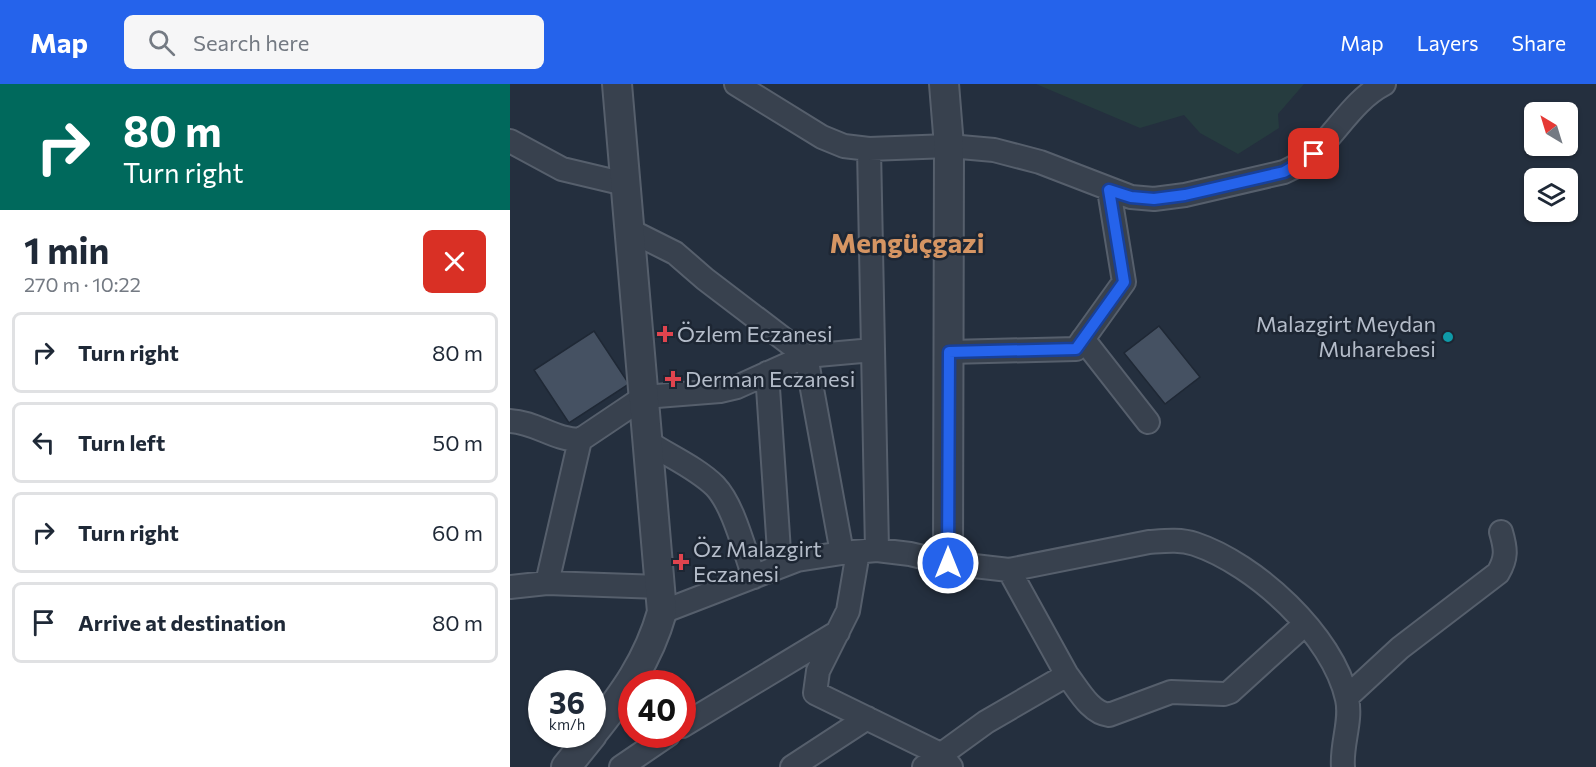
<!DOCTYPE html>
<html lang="en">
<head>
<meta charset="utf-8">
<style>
	:root { --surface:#fff; --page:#f6f6f7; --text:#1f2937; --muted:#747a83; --line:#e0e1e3; --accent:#2563eb }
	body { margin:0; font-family:Commissioner,sans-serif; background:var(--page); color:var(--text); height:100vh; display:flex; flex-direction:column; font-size:22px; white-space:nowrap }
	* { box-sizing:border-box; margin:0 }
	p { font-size:20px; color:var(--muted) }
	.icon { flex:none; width:33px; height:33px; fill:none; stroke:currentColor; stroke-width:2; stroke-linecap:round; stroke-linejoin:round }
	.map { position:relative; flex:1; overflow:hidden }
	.side { display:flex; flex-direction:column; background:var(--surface); width:510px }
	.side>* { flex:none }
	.top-card { background:#00695c; color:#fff; overflow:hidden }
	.needle { width:39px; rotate:322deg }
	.tools { position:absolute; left:1014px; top:18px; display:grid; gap:12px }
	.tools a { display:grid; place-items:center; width:54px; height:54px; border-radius:9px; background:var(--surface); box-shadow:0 2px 4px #0004; font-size:30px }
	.speed { position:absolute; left:18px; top:586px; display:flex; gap:12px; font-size:30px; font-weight:700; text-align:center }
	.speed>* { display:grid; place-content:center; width:78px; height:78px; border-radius:50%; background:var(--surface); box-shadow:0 2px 4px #0004; line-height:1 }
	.speed small { font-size:15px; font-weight:400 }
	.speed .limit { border:9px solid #d22; background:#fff; color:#111 }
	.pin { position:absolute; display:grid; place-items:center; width:51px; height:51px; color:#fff; margin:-26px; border-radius:12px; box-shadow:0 3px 9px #0006 }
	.me { position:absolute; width:66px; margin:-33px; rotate:0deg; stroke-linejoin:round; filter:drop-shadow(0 0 4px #0008) }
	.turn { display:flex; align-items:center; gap:21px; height:126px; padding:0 24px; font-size:27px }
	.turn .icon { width:78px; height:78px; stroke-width:2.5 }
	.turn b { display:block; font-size:42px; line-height:51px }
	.round { display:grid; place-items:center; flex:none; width:63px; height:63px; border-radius:9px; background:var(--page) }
	.overview { display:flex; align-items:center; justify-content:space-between; height:102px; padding:0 24px }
	h1 { font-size:36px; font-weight:700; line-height:45px }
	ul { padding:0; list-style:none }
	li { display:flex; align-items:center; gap:18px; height:81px; margin:0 12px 9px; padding:0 12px; border:3px solid var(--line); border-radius:9px }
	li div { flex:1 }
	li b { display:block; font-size:22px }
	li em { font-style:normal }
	header { display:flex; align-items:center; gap:36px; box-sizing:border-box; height:84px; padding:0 30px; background:var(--accent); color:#fff }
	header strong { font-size:28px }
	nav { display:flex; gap:33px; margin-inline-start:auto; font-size:21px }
	.search { width:420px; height:54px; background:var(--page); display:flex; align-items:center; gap:15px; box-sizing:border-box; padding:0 21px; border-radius:9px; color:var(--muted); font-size:22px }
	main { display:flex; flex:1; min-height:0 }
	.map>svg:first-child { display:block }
	.green { fill:#263c3f }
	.building { fill:#455162; stroke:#1f2835; stroke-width:1.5 }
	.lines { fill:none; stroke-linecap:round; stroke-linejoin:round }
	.minor-casing { stroke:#565f6c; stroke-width:26 }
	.tertiary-casing { stroke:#565f6c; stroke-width:32 }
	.minor { stroke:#38414e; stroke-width:22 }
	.tertiary { stroke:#38414e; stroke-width:28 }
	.route-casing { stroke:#184099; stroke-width:15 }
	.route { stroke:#2563eb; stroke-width:10 }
	.health-dot { fill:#e0444e; stroke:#1d2633; stroke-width:2 }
	.culture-dot { fill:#0f9aa8; stroke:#1d2633; stroke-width:2 }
	.labels { text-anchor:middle; stroke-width:5; stroke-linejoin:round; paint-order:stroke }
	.poi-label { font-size:22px; fill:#b4bcc9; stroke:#1d2633; text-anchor:start }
	.district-label { font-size:28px; font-weight:bold; fill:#d59563; stroke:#1d2633 }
</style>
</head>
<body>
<header>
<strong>Map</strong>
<div class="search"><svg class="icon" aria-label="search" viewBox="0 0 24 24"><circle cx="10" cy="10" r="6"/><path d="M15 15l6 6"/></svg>Search here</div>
<nav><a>Map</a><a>Layers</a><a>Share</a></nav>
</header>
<main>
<section class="side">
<div class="top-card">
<div class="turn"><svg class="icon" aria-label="right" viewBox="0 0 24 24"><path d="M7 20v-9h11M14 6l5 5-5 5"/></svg><div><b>80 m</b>Turn right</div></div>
</div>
<div class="overview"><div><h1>1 min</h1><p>270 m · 10:22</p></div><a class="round" style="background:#d93025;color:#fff"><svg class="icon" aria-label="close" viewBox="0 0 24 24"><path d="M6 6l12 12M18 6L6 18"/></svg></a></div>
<ul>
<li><svg class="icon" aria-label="right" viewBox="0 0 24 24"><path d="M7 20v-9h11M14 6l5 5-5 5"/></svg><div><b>Turn right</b></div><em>80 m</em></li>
<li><svg class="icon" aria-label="left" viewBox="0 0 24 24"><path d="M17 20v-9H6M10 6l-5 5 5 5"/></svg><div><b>Turn left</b></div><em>50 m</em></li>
<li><svg class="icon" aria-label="right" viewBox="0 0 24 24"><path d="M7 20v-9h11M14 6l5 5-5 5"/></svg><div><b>Turn right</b></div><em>60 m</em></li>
<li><svg class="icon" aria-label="arrive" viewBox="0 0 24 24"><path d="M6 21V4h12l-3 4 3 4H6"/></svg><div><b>Arrive at destination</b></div><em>80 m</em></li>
</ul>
</section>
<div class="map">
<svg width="1086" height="683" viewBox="0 0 1086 683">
	<rect width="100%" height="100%" fill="#242f3e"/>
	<!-- green -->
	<path class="green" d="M526 0H794L768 30 769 44 728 70 690 49 674 31 630 44Z"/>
	<!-- building -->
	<path class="building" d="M649 242 690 293 655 320 614 269Z
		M84 247 119 300 59 339 24 286Z"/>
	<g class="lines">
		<defs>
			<path id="minor" d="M226 0 312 53 334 62 359 65 439 62 484 66 530 78 621 113 644 115 675 111 774 88C785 83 796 77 805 68 828 46 845 15 874 0
				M0 57 52 85 115 100
				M359 65 367 466
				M119 146 165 169 195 195 296 272 332 469
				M573 255 638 338
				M439 268 566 265 614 198 599 106
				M257 289 270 482
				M0 337C25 338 45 356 70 356L134 313 210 307 227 303 296 272 363 266
				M138 358C159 372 187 384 205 402 224 422 234 466 244 493
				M348 468 338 527 308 587 305 609 432 671 441 683
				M37 499 70 356
				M0 503 37 499 150 503
				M152 528 287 476 332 469 367 466 400 470 438 479 499 486 639 458C654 457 670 455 685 460 745 480 823 551 837 615 842 637 831 660 833 683
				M557 591C568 605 580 629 599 631L661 608 714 610 720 608 795 540
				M837 613 890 564 988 489C997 474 996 465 991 448
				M172 642 328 548
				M111 683 158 651
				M282 683 357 634
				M414 683 476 638 557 591 499 486"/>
			<path id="tertiary" d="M434 0 439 62 438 479
				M82 650C114 610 138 577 152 528L107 0
				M56 683 82 651"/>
		</defs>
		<!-- minor casing -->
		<use href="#minor" class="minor-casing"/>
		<!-- tertiary casing -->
		<use href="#tertiary" class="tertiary-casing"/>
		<!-- minor -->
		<use href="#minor" class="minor"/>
		<!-- tertiary -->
		<use href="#tertiary" class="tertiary"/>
	</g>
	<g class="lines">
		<defs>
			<path id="route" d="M438 479 439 268 566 265 614 198 599 106 621 113 644 115 675 111 774 88 804 70"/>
		</defs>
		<!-- route casing -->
		<use href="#route" class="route-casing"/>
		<!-- route -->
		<use href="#route" class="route"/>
	</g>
	<!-- markers -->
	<g class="health-dot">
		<path d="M152 241h6v6h6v6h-6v6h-6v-6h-6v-6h6z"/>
		<path d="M160 286h6v6h6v6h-6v6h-6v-6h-6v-6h6z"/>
		<path d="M168 469h6v6h6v6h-6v6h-6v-6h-6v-6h6z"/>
	</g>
	<circle class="culture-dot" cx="938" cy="253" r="6"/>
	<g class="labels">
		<!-- poi labels -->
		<g class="poi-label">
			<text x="926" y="248" text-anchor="end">Malazgirt Meydan<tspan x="926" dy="25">Muharebesi</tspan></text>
			<text x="167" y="258">Özlem Eczanesi</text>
			<text x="175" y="303">Derman Eczanesi</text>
			<text x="183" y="473">Öz Malazgirt<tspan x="183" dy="25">Eczanesi</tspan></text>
		</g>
		<!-- district labels -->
		<g class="district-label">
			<text x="397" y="169">Mengüçgazi</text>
		</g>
	</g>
</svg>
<div class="tools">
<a><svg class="needle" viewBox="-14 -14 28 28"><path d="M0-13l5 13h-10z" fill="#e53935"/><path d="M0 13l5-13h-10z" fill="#747a83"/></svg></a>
<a><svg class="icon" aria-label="layers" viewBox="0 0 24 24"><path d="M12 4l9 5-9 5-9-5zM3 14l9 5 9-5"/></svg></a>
</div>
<div class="speed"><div>36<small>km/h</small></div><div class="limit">40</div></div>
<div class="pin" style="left:804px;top:70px;background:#d93025"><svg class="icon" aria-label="arrive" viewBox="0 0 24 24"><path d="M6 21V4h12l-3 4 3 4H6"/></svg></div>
<svg class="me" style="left:438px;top:479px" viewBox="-20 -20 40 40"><circle r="17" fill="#2563eb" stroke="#fff" stroke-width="3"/><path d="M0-11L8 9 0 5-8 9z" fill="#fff"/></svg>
</div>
</main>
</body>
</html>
